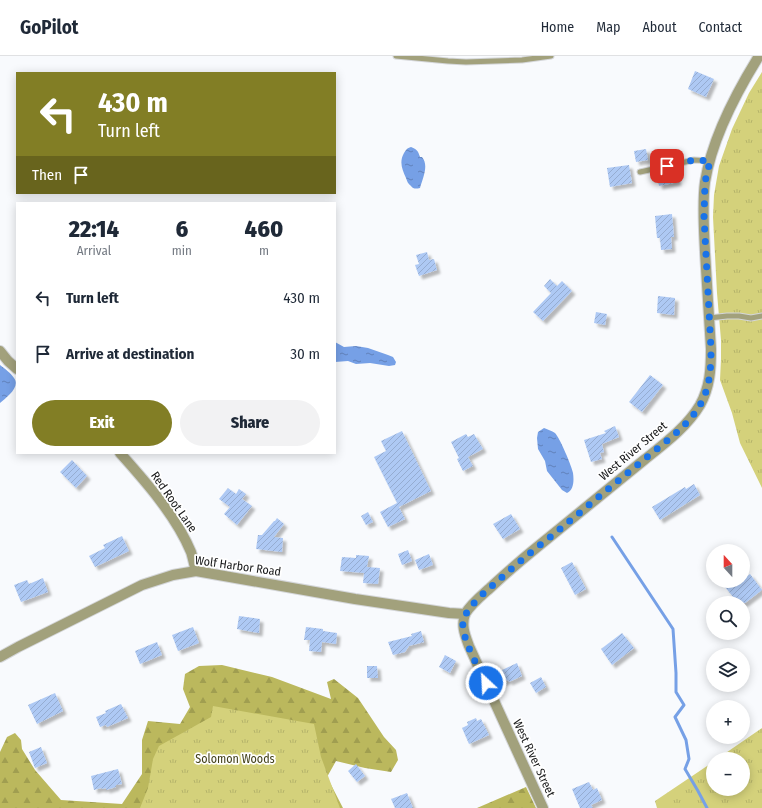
<!DOCTYPE html>
<html lang="en">
<head>
<meta charset="utf-8">
<style>
	:root { --surface:#fff; --page:#f2f2f3; --text:#1f2937; --muted:#747a83; --line:#e0e1e3; --accent:#827e25 }
	body { margin:0; font-family:"Fira Sans Condensed",sans-serif; background:var(--page); color:var(--text); height:100vh; display:flex; flex-direction:column; font-size:15px; white-space:nowrap }
	* { box-sizing:border-box; margin:0 }
	p { font-size:13px; color:var(--muted) }
	.icon { flex:none; width:22px; height:22px; fill:none; stroke:currentColor; stroke-width:2; stroke-linecap:round; stroke-linejoin:round }
	.map { position:relative; flex:1; overflow:hidden }
	.sheet { position:absolute; left:16px; top:146px; width:320px; height:252px; display:flex; flex-direction:column; background:var(--surface); border-radius:0px; box-shadow:0 2px 10px #0003 }
	.sheet>* { flex:none }
	.hud { position:absolute; left:16px; top:16px; width:320px; height:122px; border-radius:0px; box-shadow:0 2px 10px #0003; background:#827e25; color:#fff; overflow:hidden }
	.needle { width:26px; rotate:339deg }
	.controls { position:absolute; left:706px; top:488px; display:grid; gap:8px }
	.controls a { display:grid; place-items:center; width:44px; height:44px; border-radius:50%; background:var(--surface); box-shadow:0 2px 10px #0003; font-size:20px }
	.pin { position:absolute; display:grid; place-items:center; width:34px; height:34px; color:#fff; margin:-17px; border-radius:8px; box-shadow:0 2px 6px #0006 }
	.me { position:absolute; width:44px; margin:-22px; rotate:335deg; stroke-linejoin:round; filter:drop-shadow(0 0 3px #0008) }
	.turn { display:flex; align-items:center; gap:14px; height:84px; padding:0 16px; font-size:18px }
	.turn .icon { width:52px; height:52px; stroke-width:2.5 }
	.turn b { display:block; font-size:28px; line-height:34px }
	.then { display:flex; align-items:center; height:38px; padding:0 16px; background:#0003; gap:8px; font-size:15px }
	.eta { display:flex; justify-content:space-evenly; align-items:center; height:68px; text-align:center }
	.eta b { font-size:24px; font-weight:800; line-height:28px }
	.primary-button { display:flex; gap:8px; margin-top:auto; padding:8px 16px }
	.primary-button a { flex:1; height:46px; border-radius:24px; background:var(--accent); color:#fff; font-size:16px; font-weight:800; line-height:46px; text-align:center }
	.primary-button a+a { background:var(--page); color:var(--text) }
	ul { padding:0; list-style:none }
	li { display:flex; align-items:center; gap:12px; height:56px; padding:0 16px }
	li div { flex:1 }
	li b { display:block; font-size:15px }
	li em { font-style:normal }
	header { display:flex; align-items:center; gap:24px; box-sizing:border-box; height:56px; padding:0 20px; background:var(--surface); border-bottom:1px solid var(--line) }
	header strong { font-size:19px }
	nav { display:flex; gap:22px; margin-inline-start:auto; font-size:14px }
	.map>svg:first-child { display:block }
	.forest { fill:url(#forest-firs) }
	.park { fill:url(#park-tufts) }
	.water { fill:url(#water-ripples) }
	.lines { fill:none; stroke-linecap:round; stroke-linejoin:round }
	.stream { stroke:#76a0e6; stroke-width:3 }
	.building { fill:url(#building-hatch); filter:url(#shadow) }
	.service-casing { stroke:#d4d6d9; stroke-width:7 }
	.minor-casing { stroke:#d4d6d9; stroke-width:12 }
	.tertiary-casing { stroke:#d4d6d9; stroke-width:12 }
	.service { stroke:#a2a17c; stroke-width:5 }
	.minor { stroke:#a2a17c; stroke-width:10 }
	.tertiary { stroke:#a2a17c; stroke-width:10 }
	.route { stroke:#1a73e8; stroke-width:7; stroke-dasharray:0 12.6 }
	.labels { text-anchor:middle; stroke-width:3.5; stroke-linejoin:round; paint-order:stroke }
	.street-label { font-size:12px; fill:#18191a; stroke:#fff }
	.park-label { font-size:12px; fill:#424019; stroke:#fff }
</style>
</head>
<body>
<header>
<strong>GoPilot</strong>
<nav><a>Home</a><a>Map</a><a>About</a><a>Contact</a></nav>
</header>
<div class="map">
<svg width="762" height="752" viewBox="0 0 762 752">
	<defs>
		<pattern id="forest-firs" width="22" height="20" patternUnits="userSpaceOnUse"><rect width="22" height="20" fill="#bbb85d"/><path d="M5 1l3.5 6h-7zM16 11l3.5 6h-7z" fill="#a09e50"/></pattern>
		<pattern id="park-tufts" width="24" height="20" patternUnits="userSpaceOnUse"><rect width="24" height="20" fill="#d4d17b"/><path d="M3 7l-1-3M5 7V3M7 7l1-3M15 17l-1-3M17 17v-4M19 17l1-3" fill="none" stroke="#b5b36a"/></pattern>
		<pattern id="water-ripples" width="26" height="14" patternUnits="userSpaceOnUse"><rect width="26" height="14" fill="#76a0e6"/><path d="M2 4q2-2 4 0t4 0M15 11q2-2 4 0t4 0" fill="none" stroke="#6082ba"/></pattern>
		<pattern id="building-hatch" width="6" height="6" patternUnits="userSpaceOnUse"><rect width="6" height="6" fill="#aec9f4"/><path d="M-1 1l2-2M0 6l6-6M5 7l2-2" fill="none" stroke="#95acd1"/></pattern>
		<filter id="shadow"><feDropShadow dx="3.5" dy="3.5" stdDeviation="1" flood-color="#0004"/></filter>
	</defs>
	<rect width="100%" height="100%" fill="#f8fafd"/>
	<!-- forest -->
	<path class="forest" d="M222 609 272 621 331 643 327 626 334 623 358 642 384 681 396 694 398 704 391 716 365 712 336 705 327 721 343 752H0V696L7 681 15 677 21 684 22 693 35 714 61 744 122 748 142 718V684L148 665 180 668 190 651 183 633 185 618 199 610Z
		M526 731 536 752H477Z"/>
	<!-- park -->
	<path class="park" d="M762 16V432L740 387 732 357 720 324 721 303V284L717 237 713 161 714 139 719 110 732 73 749 37Z
		M213 650 314 668 321 701 340 752H140L148 732 153 703 159 690 211 661Z
		M762 672V752H657L655 745 713 706V733H743V703H717Z"/>
	<!-- water -->
	<path class="water" d="M411 91C416 93 418 94 420 101H422C429 109 423 122 420 132 416 133 413 133 411 130 408 128 407 125 406 122 402 113 399 106 404 97 406 94 407 92 411 91Z
		M335 286 344 291 356 290 368 292 388 299 393 301 396 306 395 309 389 310 370 307 356 308 348 305 335 306Z
		M0 309C5 313 11 317 14 322 21 331 6 342 0 347Z
		M544 372C547 373 552 375 555 377 560 382 572 411 573 417 574 424 574 434 567 437L562 434 547 415 545 405 538 393 537 382 538 376Z"/>
	<g class="lines">
		<!-- stream -->
		<path class="stream" d="M612 481 673 573 676 617V636L684 649 675 661 686 684 689 703 685 713 698 735 707 752"/>
	</g>
	<!-- building -->
	<path class="building" d="M695 15 714 23 706 41 688 33Z
		M646 93 648 104 636 106 634 95Z
		M629 109 632 127 610 131 607 112Z
		M675 114 678 126 659 130 657 118Z
		M672 158 674 181H671L672 193 661 194 660 182H657L655 160Z
		M427 196 429 204 434 203 437 214 419 220 415 209 419 208 416 199Z
		M550 223 557 230 562 225 572 235 543 265 533 256 551 237 544 230Z
		M658 240 675 242 674 259 657 257Z
		M596 256 607 258 605 269 594 267Z
		M650 319 663 329 642 356 629 346Z
		M615 370 619 381 602 388 604 396 600 397 602 403 591 406 584 384 606 377 604 375Z
		M402 375 431 435 399 451 374 401 386 395 381 385Z
		M466 378 468 381 474 378 483 393 468 401 473 410 463 415 457 403 459 402 451 386Z
		M72 404 87 420 76 432 60 416Z
		M694 428 700 439 660 464 652 451 685 431 686 433Z
		M228 432 236 438 239 433 246 438 242 443 252 450 237 469 224 458 230 451 219 443Z
		M397 447 405 463 388 471 380 456Z
		M368 456 373 466 366 469 361 460Z
		M511 458 520 473 503 483 493 468Z
		M277 462 284 468 274 481 283 482 282 496 256 493 258 479H262L274 465H275Z
		M122 480 129 495 95 511 89 500 105 492 103 489Z
		M408 494 412 505 402 509 398 498Z
		M429 498 433 509 419 514 415 504Z
		M356 499 369 500 367 511 380 512 378 528 363 527 364 517 340 515 342 501 356 502Z
		M572 506 586 533 575 539 561 512Z
		M750 518 762 534 745 547H738L725 531 733 525H743V523Z
		M43 522 48 536 21 546 14 529 27 524 29 528Z
		M239 560 260 563 259 577 237 573Z
		M193 571 199 587 178 595 172 579Z
		M306 571 323 573V575L337 577 336 588 322 586 321 596 309 595 310 584H304Z
		M421 575 424 586 409 590 405 596 393 599 388 586 412 580 411 578Z
		M622 577 634 592 612 609 601 593Z
		M157 586 162 599 140 608 135 595Z
		M445 599 456 605 450 617 439 611Z
		M517 607 522 620 509 626 508 624 501 627 498 618 501 617 500 615Z
		M367 610H377L378 622H367Z
		M541 621 546 631 536 637 530 627Z
		M55 637 63 655 37 668 28 649Z
		M121 648 128 662 107 671 106 669 100 671 96 661 106 657 105 655Z
		M476 662 477 665 481 663 489 679 469 688 462 672 468 669 467 666Z
		M41 691 47 707 35 712 29 696Z
		M356 708 365 720 357 726 348 715Z
		M118 713 122 728 116 729V731L106 734V732L102 733 101 732 94 734 91 720Z
		M589 726 593 734 597 732 602 744 591 749 593 752H580L572 733Z
		M407 737 413 752H395L391 743Z"/>
	<g class="lines">
		<defs>
			<path id="service" d="M396 0 448 5 466 6 522 4 551 0
				M640 116 694 104 710 105
				M709 262 727 260H739L751 262 762 260"/>
			<path id="minor" d="M0 295 8 305 17 313
				M120 397C146 426 176 460 191 496 193 502 194 509 196 515
				M465 558C471 548 481 540 490 532 505 518 520 505 536 492 572 463 608 433 644 404 664 388 687 371 700 349 710 331 711 313 711 293 709 261 707 228 705 196 704 173 702 148 705 126 712 82 736 37 759 0"/>
			<path id="tertiary" d="M0 601 18 591 142 529 173 519 196 515 355 543 449 557 465 558C461 570 465 579 469 590L543 752"/>
		</defs>
		<!-- service casing -->
		<use href="#service" class="service-casing"/>
		<!-- minor casing -->
		<use href="#minor" class="minor-casing"/>
		<!-- tertiary casing -->
		<use href="#tertiary" class="tertiary-casing"/>
		<!-- service -->
		<use href="#service" class="service"/>
		<!-- minor -->
		<use href="#minor" class="minor"/>
		<!-- tertiary -->
		<use href="#tertiary" class="tertiary"/>
	</g>
	<g class="lines">
		<!-- route -->
		<path class="route" d="M486 627C479 613 461 581 463 566 465 552 487 534 498 525 514 510 531 496 549 482 576 460 603 437 630 415 641 406 652 397 663 388 677 376 691 365 700 349 710 331 711 313 711 293L704 161 705 126 710 105 694 104 667 110"/>
	</g>
	<g class="labels">
		<!-- street labels -->
		<g class="street-label">
			<text transform="translate(633 395) rotate(-40)" y="4">West River Street</text>
			<text transform="translate(174 446) rotate(55)" y="4">Red Root Lane</text>
			<text transform="translate(238 510) rotate(8)" y="4">Wolf Harbor Road</text>
			<text transform="translate(534 702) rotate(65)" y="4">West River Street</text>
		</g>
		<!-- park labels -->
		<g class="park-label">
			<text x="235" y="707">Solomon Woods</text>
		</g>
	</g>
</svg>
<div class="controls">
<a><svg class="needle" viewBox="-14 -14 28 28"><path d="M0-13l5 13h-10z" fill="#e53935"/><path d="M0 13l5-13h-10z" fill="#747a83"/></svg></a>
<a><svg class="icon" aria-label="search" viewBox="0 0 24 24"><circle cx="10" cy="10" r="6"/><path d="M15 15l6 6"/></svg></a>
<a><svg class="icon" aria-label="layers" viewBox="0 0 24 24"><path d="M12 4l9 5-9 5-9-5zM3 14l9 5 9-5"/></svg></a>
<a>+</a>
<a>−</a>
</div>
<div class="pin" style="left:667px;top:110px;background:#d93025"><svg class="icon" aria-label="arrive" viewBox="0 0 24 24"><path d="M6 21V4h12l-3 4 3 4H6"/></svg></div>
<svg class="me" style="left:486px;top:627px" viewBox="-20 -20 40 40"><circle r="17" fill="#1a73e8" stroke="#fff" stroke-width="3"/><path d="M0-11L8 9 0 5-8 9z" fill="#fff"/></svg>
<div class="hud">
<div class="turn"><svg class="icon" aria-label="left" viewBox="0 0 24 24"><path d="M17 20v-9H6M10 6l-5 5 5 5"/></svg><div><b>430 m</b>Turn left</div></div>
<div class="then">Then<svg class="icon" aria-label="arrive" viewBox="0 0 24 24"><path d="M6 21V4h12l-3 4 3 4H6"/></svg></div>
</div>
<section class="sheet">
<div class="eta">
<div><b>22:14</b><p>Arrival</p></div>
<div><b>6</b><p>min</p></div>
<div><b>460</b><p>m</p></div>
</div>
<ul>
<li><svg class="icon" aria-label="left" viewBox="0 0 24 24"><path d="M17 20v-9H6M10 6l-5 5 5 5"/></svg><div><b>Turn left</b></div><em>430 m</em></li>
<li><svg class="icon" aria-label="arrive" viewBox="0 0 24 24"><path d="M6 21V4h12l-3 4 3 4H6"/></svg><div><b>Arrive at destination</b></div><em>30 m</em></li>
</ul>
<div class="primary-button"><a>Exit</a><a>Share</a></div>
</section>
</div>
</body>
</html>
